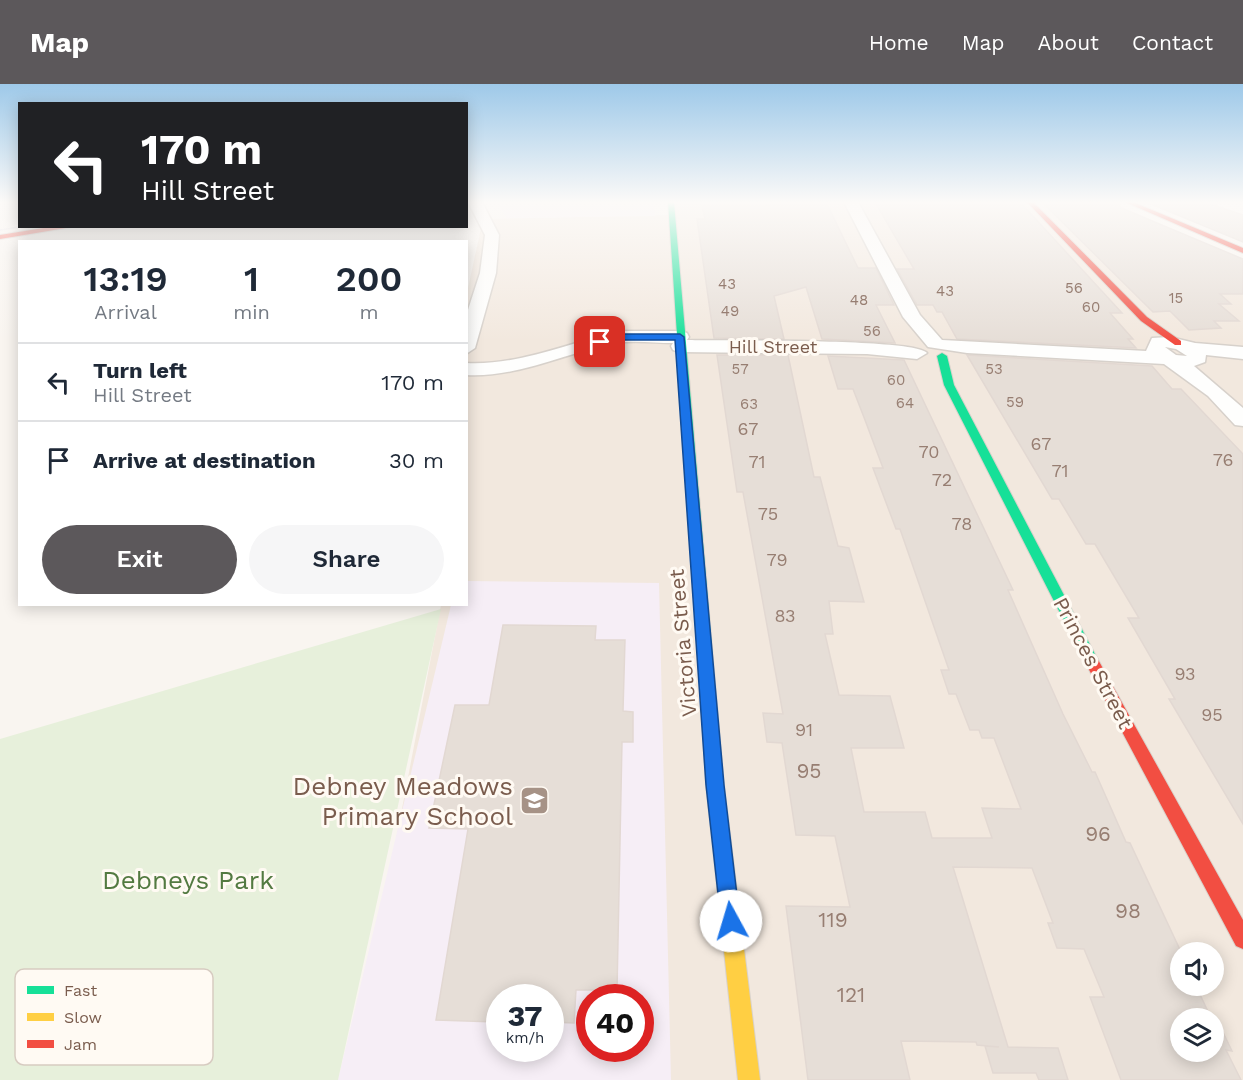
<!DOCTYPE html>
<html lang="en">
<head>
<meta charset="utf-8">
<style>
	:root { --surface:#fff; --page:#f6f6f7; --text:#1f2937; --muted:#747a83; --line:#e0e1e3; --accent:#5c585b }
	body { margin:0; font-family:"Work Sans",sans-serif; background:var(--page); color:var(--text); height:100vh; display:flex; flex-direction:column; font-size:22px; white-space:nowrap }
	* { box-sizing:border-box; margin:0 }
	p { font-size:20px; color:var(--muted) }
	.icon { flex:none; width:33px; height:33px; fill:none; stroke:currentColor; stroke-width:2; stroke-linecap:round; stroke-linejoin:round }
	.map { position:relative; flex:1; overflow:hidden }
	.sheet { position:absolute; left:18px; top:156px; width:450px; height:366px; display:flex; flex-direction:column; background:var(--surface); border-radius:0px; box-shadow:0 3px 15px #0003 }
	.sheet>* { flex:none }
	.guide { position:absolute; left:18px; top:18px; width:450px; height:126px; border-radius:0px; box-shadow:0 3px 15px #0003; background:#202124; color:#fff; overflow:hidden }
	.controls { position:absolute; left:1170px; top:858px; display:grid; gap:12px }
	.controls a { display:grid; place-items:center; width:54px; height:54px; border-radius:50%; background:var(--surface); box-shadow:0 3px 15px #0003; font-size:30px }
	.speed { position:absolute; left:486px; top:900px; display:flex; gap:12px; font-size:30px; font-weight:700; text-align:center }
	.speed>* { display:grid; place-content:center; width:78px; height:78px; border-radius:50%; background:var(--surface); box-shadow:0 3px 15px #0003; line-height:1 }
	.speed small { font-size:15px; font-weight:400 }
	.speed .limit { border:9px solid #d22; background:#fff; color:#111 }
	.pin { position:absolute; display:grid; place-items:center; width:51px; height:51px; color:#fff; margin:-26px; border-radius:12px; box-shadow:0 3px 9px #0006 }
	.me { position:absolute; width:66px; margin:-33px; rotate:354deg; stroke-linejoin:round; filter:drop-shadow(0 0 4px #0008) }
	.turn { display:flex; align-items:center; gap:21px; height:126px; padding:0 24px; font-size:27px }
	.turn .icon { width:78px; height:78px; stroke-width:2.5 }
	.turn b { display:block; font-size:42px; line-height:51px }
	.eta { display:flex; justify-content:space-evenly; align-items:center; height:102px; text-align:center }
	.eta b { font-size:36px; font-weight:600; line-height:42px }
	.action { display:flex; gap:12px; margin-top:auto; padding:12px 24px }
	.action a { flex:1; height:69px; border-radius:36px; background:var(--accent); color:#fff; font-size:24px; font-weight:600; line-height:69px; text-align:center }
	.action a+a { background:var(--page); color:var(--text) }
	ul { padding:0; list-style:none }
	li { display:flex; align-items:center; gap:18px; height:78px; padding:0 24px; border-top:2px solid var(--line) }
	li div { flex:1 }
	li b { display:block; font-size:22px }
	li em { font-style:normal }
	header { display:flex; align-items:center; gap:36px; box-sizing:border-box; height:84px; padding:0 30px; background:var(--accent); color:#fff }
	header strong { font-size:28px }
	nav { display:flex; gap:33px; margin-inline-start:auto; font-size:21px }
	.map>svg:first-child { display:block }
	.residential { fill:#f2e8de; fill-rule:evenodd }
	.education { fill:#f6eef6; fill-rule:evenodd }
	.green { fill:#e7f0db }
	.building { fill:#e6ded7; stroke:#e2d8d2; stroke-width:1.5 }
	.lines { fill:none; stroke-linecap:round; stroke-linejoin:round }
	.street-casing { stroke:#d7d1cb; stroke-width:3 }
	.fast-casing { stroke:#d9d2cb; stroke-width:2 }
	.slow-casing { stroke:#d9d2cb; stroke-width:2 }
	.jam-casing { stroke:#d9d2cb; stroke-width:2 }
	.street { fill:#fefefd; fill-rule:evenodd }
	.fast { fill:#16e098; fill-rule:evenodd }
	.slow { fill:#ffcf43; fill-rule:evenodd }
	.jam { fill:#f24e42; fill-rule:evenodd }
	.tram { stroke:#e6e3e7; stroke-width:1.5 }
	.route { fill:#1a73e8; stroke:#114b97; stroke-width:1.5 }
	.labels { text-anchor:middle; stroke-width:6; stroke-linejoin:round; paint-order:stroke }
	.far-number-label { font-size:15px; fill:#977e72 }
	.far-street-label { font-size:18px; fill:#7a5c4d; stroke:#fffaf3 }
	.number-label { font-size:18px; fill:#977e72 }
	.street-label { font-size:21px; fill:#7a5c4d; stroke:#fffaf3 }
	.near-number-label { font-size:21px; fill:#977e72 }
	.near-poi-label { font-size:26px; fill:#7a5c4d; stroke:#fffaf3; text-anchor:end }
	.near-park-label { font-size:26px; fill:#537a41; stroke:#fffaf3 }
	.key { fill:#fffaf3; stroke:#d7cbc1; stroke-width:1.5 }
	.key-label { font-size:16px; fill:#7a5c4d }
</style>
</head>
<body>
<header>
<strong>Map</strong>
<nav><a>Home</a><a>Map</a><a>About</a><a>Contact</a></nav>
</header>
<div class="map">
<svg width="1243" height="996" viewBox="0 0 1243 996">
	<rect width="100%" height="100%" fill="#f9f5f0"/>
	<!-- residential -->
	<path class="residential" d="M669 118H1111L1243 176V996H350L441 521 466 520V213L483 135 669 131ZM1180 868H1214V902H1180ZM500 914H550V964H500ZM590 914H640V964H590ZM1180 934H1214V968H1180Z"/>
	<!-- education -->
	<path class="education" d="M496 118H654L655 132 507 134Z
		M467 497 659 499 671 996H338L451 521 466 520ZM500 914H550V964H500ZM590 914H640V964H590Z"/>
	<!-- green -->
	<path class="green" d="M441 525 338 996H0V655Z"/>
	<!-- building -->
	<path class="building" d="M766 118H826L858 184H876L894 221H876L895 259 822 255 806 203 774 212 784 255 714 254 697 135H705L702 122H768Z
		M875 118H1020L1122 229H1110L1133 255H1128L1136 264 957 255 942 228H937L933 221H917L897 185H914Z
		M1042 118H1118L1121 124 1243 175V210H1220L1231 220H1219L1239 237H1214L1221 244 1189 246 1170 227 1153 228Z
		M1146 118H1204L1243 131V158Z
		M717 271H788L814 393H820L838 462 849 464 864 518 829 517 833 550H825L839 611 890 612 904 664H851L864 728H925L932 754H992L982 724 1021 725 994 654H982L979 646H970L956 610H949L941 586H949L900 445H896L873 384H883L865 336 853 305H838L828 272 904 276 1013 506H1008L1063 630 1092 688H1095L1126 758 1130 759 1181 868 1180 902H1196L1211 934H1180V968H1214V936H1217L1232 967 1226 966 1241 996H1121L1090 913H1104L1084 865 1057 864 1048 839H1053L1032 784 953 783 1008 963 1058 964 1068 996H1039L1036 989H993L985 962 999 963 977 961 976 958 901 957 910 996H808L786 822 850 823 835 752 796 751 782 659 767 658 763 629 783 630 743 408H737Z
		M967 271 1152 282 1172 305H1181L1243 370V740L1169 615H1175L1128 534H1139L1095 460H1086L1059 415H1052Z
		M503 541 596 542 595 556H625L623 627 633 628V658H622L617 906H576L574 939 550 938V914H500V929L497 928 496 938 436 936 468 745 429 744 455 621H489Z"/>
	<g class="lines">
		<defs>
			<path id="street" d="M468 118H482L499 151 496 189 475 264 466 270V232L480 189 485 151Z
				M844 118H858L920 231 942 256 1146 267 1152 254 1170 253 1195 259 1243 263V275L1206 271 1205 278 1194 282 1243 324V342L1235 341 1208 312 1164 280 967 269 928 263 903 233ZM1165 263 1176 265 1187 272 1176 271Z
				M618 247H680L687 249 689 253 687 256C718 257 916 254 927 269L917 275 867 270 680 268 673 266 671 262 673 259C655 259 634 256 617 259 567 268 518 294 466 291V279C517 282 570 259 618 247Z"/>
			<path id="fast" d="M668 118H674L713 576 711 580 706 582 701 580 699 576Z
				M942 269 947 272 954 301 1098 576 1096 580 1091 582 1086 580 944 301 937 272Z"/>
			<path id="slow" d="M706 570 711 572 713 576 724 701 760 996H738L706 701 699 576 701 572Z"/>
			<path id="jam" d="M1027 118H1033L1147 233 1181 257V261H1175L1141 237Z
				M1125 118H1133L1243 164V169Z
				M56 142H78L0 155V151Z
				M1091 570 1096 572 1243 836V865L1236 862 1086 580 1084 576 1086 572Z"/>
		</defs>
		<!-- street casing -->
		<use href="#street" class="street-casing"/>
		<!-- fast casing -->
		<use href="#fast" class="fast-casing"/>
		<!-- slow casing -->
		<use href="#slow" class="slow-casing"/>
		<!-- jam casing -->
		<use href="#jam" class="jam-casing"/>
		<!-- street -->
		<use href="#street" class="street"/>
		<!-- fast -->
		<use href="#fast" class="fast"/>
		<!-- slow -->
		<use href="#slow" class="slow"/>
		<!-- jam -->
		<use href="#jam" class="jam"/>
		<!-- tram -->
		<path class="tram" d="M0 146 26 142"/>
	</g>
	<!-- sky -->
	<linearGradient id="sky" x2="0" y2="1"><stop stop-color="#9ec9e9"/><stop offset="0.46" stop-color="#fcfaf8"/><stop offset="1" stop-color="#fcfaf8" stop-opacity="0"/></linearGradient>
	<rect width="1243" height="257" fill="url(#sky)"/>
	<!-- route -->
	<path class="route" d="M680 250 684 253 724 701 740 837 738 844 731 847 724 844 721 837 706 701 675 256H619L600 261 595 258 618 250Z"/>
	<!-- icons -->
	<defs>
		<symbol id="school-square" viewBox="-11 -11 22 22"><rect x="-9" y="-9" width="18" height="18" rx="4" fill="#a69286" stroke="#fffaf3"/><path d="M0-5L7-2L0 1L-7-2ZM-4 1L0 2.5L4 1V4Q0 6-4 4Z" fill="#fff"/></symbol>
	</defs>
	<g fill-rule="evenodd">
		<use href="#school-square" x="518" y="700" width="33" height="33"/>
	</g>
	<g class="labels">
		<!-- far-number labels -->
		<g class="far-number-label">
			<text x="727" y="205">43</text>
			<text x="1074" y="209">56</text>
			<text x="945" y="212">43</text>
			<text x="1176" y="219">15</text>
			<text x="859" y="221">48</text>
			<text x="1091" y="228">60</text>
			<text x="730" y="232">49</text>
			<text x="872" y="252">56</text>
			<text x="740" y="290">57</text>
			<text x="994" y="290">53</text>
			<text x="896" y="301">60</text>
			<text x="1015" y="323">59</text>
			<text x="905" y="324">64</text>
			<text x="749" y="325">63</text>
		</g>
		<!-- far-street labels -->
		<g class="far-street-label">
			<text x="773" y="269">Hill Street</text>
		</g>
		<!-- number labels -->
		<g class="number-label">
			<text x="748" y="351">67</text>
			<text x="1041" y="366">67</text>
			<text x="929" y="374">70</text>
			<text x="1223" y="382">76</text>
			<text x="757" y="384">71</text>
			<text x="1060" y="393">71</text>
			<text x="942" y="402">72</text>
			<text x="768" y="436">75</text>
			<text x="962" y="446">78</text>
			<text x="777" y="482">79</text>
			<text x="785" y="538">83</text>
			<text x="1185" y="596">93</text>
			<text x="1212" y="637">95</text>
			<text x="804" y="652">91</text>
		</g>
		<!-- street labels -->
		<g class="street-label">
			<text transform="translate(683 559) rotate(-95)" y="7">Victoria Street</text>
			<text transform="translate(1093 579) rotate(62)" y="7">Princes Street</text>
		</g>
		<!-- near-number labels -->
		<g class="near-number-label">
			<text x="809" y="694">95</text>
			<text x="1098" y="757">96</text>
			<text x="1128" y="834">98</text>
			<text x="833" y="843">119</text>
			<text x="851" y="918">121</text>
		</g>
		<!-- near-poi labels -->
		<g class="near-poi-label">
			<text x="513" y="711">Debney Meadows<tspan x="513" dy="30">Primary School</tspan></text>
		</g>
		<!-- near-park labels -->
		<g class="near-park-label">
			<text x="188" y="805">Debneys Park</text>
		</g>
	</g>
	<!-- legend -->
	<rect x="15" y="885" width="198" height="96" rx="9" class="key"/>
	<rect x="27" y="902" width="27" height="8" fill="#16e098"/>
	<rect x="27" y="929" width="27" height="8" fill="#ffcf43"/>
	<rect x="27" y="956" width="27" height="8" fill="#f24e42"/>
	<g class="key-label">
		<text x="64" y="912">Fast</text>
		<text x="64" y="939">Slow</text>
		<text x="64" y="966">Jam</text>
	</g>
</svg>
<div class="controls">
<a><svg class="icon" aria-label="sound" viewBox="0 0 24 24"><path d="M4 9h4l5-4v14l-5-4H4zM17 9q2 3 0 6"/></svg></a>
<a><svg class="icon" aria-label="layers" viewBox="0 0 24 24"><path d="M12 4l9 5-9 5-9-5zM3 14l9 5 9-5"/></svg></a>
</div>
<div class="speed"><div>37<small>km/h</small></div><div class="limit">40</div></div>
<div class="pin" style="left:600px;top:258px;background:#d93025"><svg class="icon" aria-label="arrive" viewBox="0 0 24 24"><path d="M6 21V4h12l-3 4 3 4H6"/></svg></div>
<svg class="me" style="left:731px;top:837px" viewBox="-20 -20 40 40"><circle r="19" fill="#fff"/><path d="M0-13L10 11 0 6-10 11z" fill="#1a73e8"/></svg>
<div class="guide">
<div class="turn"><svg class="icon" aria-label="left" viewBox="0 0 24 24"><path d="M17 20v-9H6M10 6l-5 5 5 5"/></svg><div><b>170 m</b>Hill Street</div></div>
</div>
<section class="sheet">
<div class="eta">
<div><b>13:19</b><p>Arrival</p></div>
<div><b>1</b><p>min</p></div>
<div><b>200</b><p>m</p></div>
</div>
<ul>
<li><svg class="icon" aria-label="left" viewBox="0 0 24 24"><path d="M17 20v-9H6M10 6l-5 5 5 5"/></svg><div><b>Turn left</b><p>Hill Street</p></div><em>170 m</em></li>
<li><svg class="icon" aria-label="arrive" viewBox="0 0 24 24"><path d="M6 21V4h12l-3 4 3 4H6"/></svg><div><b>Arrive at destination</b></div><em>30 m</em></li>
</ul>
<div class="action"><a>Exit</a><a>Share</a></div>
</section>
</div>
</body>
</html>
